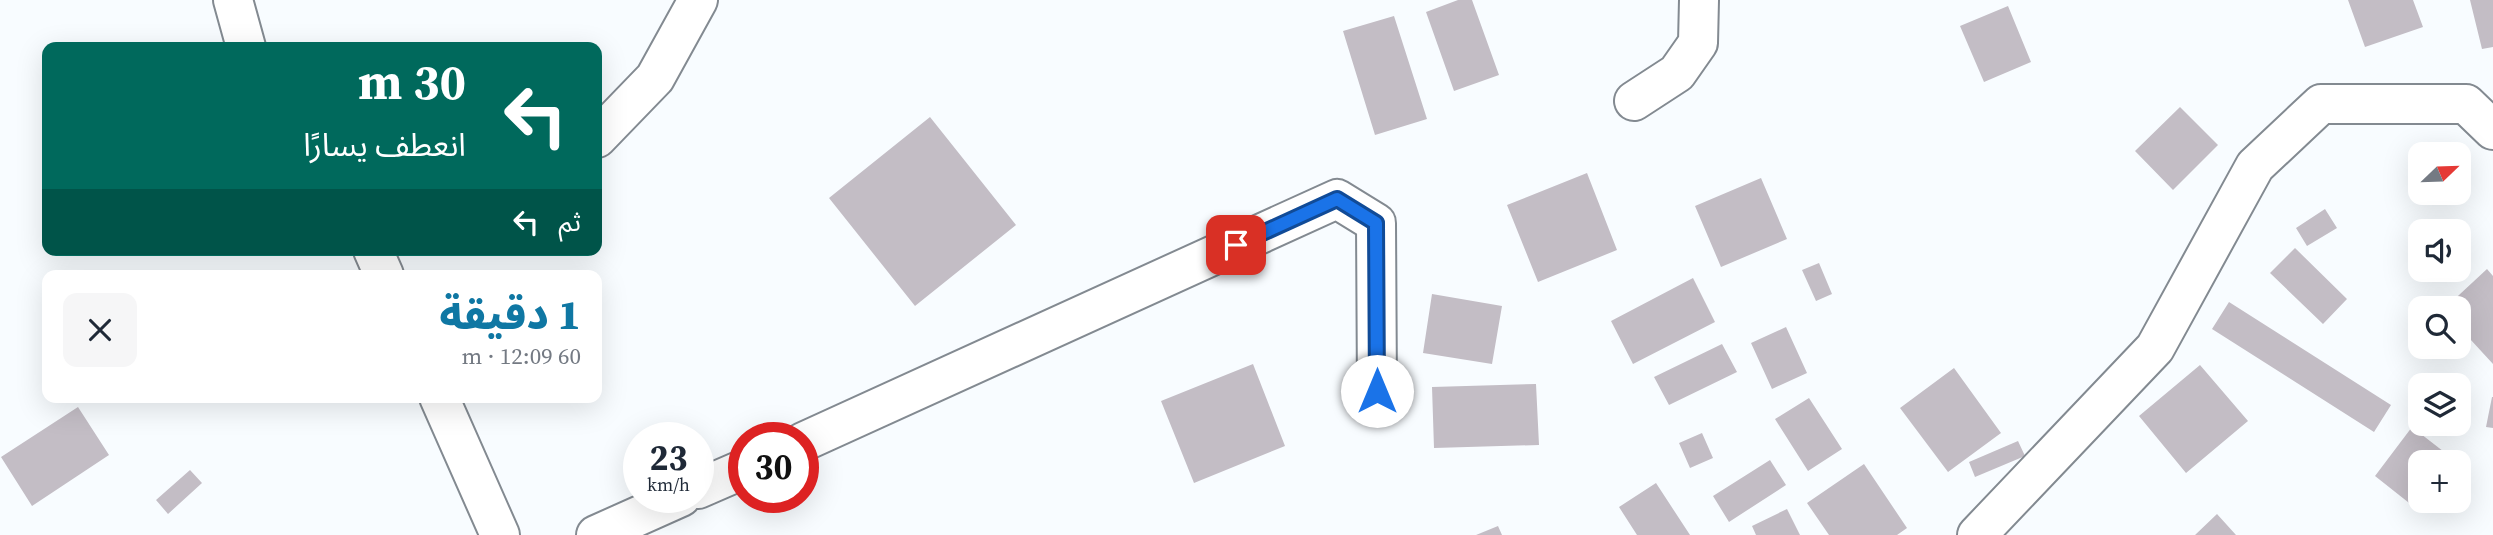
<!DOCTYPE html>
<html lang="ar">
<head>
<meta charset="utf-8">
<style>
	:root { --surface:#fff; --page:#f6f6f7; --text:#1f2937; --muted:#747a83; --accent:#0f77a3 }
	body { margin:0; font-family:"Source Serif 4","Noto Sans Arabic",serif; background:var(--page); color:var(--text); direction:rtl; height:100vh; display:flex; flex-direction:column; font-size:26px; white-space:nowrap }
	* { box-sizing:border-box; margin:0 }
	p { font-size:23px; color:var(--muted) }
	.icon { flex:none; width:38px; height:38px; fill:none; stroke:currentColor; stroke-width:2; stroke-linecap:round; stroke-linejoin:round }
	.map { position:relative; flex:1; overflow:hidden; direction:ltr }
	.drawer { position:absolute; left:42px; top:270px; width:560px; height:133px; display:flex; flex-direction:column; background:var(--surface); border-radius:14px; box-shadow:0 7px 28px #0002; direction:rtl }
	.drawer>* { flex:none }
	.hud { position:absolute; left:42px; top:42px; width:560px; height:214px; border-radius:14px; box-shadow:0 7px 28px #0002; direction:rtl; background:#00695c; color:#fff; overflow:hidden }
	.needle { width:46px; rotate:67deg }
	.buttons { position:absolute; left:2408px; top:142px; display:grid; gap:14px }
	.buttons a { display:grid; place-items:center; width:63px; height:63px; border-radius:14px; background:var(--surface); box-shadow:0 7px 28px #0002; font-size:35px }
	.speed { position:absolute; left:623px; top:422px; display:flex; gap:14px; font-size:35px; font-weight:700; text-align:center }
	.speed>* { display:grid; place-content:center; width:91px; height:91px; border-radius:50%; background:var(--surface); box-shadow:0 7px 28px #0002; line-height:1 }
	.speed small { font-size:18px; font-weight:400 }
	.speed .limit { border:10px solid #d22; background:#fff; color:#111 }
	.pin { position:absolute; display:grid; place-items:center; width:60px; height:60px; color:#fff; margin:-30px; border-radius:14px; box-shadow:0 4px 10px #0006 }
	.me { position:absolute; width:77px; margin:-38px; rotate:0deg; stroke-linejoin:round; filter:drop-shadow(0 0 5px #0008) }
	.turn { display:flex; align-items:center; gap:24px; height:147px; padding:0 21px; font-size:32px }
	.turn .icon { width:91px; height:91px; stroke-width:2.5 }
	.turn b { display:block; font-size:49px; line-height:60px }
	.then { display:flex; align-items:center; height:66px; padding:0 21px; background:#0003; gap:14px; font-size:26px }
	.round { display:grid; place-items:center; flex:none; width:74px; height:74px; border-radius:14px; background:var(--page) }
	.headline { display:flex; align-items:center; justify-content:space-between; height:119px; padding:0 21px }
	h1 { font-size:42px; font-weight:800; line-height:52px; color:var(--accent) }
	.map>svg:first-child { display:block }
	.building { fill:#c3bdc5 }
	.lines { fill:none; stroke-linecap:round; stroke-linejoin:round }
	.minor-casing { stroke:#838a91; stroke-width:42 }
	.minor { stroke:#fff; stroke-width:38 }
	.route-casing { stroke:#114b97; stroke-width:18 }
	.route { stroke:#1a73e8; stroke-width:12 }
</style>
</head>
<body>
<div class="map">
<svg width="2493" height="535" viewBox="0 0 2493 535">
	<rect width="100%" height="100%" fill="#f8fcff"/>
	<!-- building -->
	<path class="building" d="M1458 0H1472L1499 75 1454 91 1426 12Z
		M2348 0H2413L2423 27 2365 47Z
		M2470 0H2493V47L2482 49Z
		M2008 6 2031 62 1984 82 1960 26Z
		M1394 16 1427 119 1375 135 1343 31Z
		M2180 107 2218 145 2173 190 2135 151Z
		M930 117 1016 225 915 306 829 198Z
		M1587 173 1617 250 1538 282 1507 205Z
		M1761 178 1787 239 1721 267 1695 206Z
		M2325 209 2337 228 2307 246 2296 228Z
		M2295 248 2347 299 2323 324 2270 273Z
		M1819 263 1832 294 1816 301 1802 270Z
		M2487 269 2493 276V364L2459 327V308H2445Z
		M1693 278 1715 322 1633 364 1611 321Z
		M1432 294 1502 306 1492 364 1423 353Z
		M2229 302 2391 405 2374 432 2212 329Z
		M1786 327 1807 373 1772 389 1751 343Z
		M1722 344 1737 372 1669 405 1654 377Z
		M1253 364 1285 446 1194 483 1161 401Z
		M2200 365 2248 421 2186 473 2139 416Z
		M1954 368 2001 433 1948 472 1900 408Z
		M1536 384 1539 445 1434 448 1432 387Z
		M2492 397H2493V428L2486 427Z
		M1809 398 1842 449 1808 471 1775 419Z
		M78 407 109 455 32 506 1 457Z
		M2412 427 2457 462H2420V500H2426L2418 510 2375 476Z
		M1702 433 1713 458 1690 468 1679 443Z
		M2018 441 2025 456 1975 477 1969 462Z
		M1770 460 1786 485 1729 522 1713 496Z
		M1864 464 1907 528 1897 535H1829L1807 503Z
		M190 470 202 483 168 514 156 500Z
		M1656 483 1690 535H1637L1619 507Z
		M1787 509 1800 535H1756L1752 526Z
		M2217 514 2236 535H2195Z
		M1498 526 1502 535H1476Z"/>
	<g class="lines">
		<defs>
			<path id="minor" d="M233 0 246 47
				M1634 101 1677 73 1698 43 1699 0
				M597 138 655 78 698 0
				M373 250 384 275
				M439 397 500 535
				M803 442 1337 199 1376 223 1377 391
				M698 489 744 469
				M596 535 681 497
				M1977 535 2155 348 2255 166 2321 104H2466L2493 130"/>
		</defs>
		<!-- minor casing -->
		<use href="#minor" class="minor-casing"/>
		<!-- minor -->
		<use href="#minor" class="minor"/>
	</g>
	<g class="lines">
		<defs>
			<path id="route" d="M1236 245 1337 199 1376 223 1377 391"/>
		</defs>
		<!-- route casing -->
		<use href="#route" class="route-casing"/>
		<!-- route -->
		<use href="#route" class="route"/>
	</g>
</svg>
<div class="buttons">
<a><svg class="needle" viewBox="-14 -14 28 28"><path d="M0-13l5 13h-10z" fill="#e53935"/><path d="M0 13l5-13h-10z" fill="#747a83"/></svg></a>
<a><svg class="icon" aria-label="sound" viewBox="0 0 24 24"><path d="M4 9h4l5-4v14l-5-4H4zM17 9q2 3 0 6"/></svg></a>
<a><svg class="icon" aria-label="search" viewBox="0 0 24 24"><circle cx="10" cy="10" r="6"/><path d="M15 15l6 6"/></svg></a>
<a><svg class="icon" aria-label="layers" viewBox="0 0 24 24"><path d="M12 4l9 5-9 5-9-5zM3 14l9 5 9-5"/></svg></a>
<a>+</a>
</div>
<div class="speed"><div>23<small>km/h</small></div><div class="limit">30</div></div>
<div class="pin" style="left:1236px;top:245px;background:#d93025"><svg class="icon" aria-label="arrive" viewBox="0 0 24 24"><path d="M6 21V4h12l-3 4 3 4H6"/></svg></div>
<svg class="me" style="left:1377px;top:391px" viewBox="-20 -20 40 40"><circle r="19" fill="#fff"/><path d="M0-13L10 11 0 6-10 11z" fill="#1a73e8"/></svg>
<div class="hud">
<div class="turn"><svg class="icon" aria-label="left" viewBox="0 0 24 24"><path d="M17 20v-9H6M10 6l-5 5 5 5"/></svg><div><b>30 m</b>انعطف يسارًا</div></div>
<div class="then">ثم<svg class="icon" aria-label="left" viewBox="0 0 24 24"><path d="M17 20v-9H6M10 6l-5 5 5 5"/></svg></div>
</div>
<section class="drawer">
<div class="headline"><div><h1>1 دقيقة</h1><p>60 m · 12:09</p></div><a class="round"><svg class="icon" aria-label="close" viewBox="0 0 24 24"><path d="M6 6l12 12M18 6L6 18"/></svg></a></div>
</section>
</div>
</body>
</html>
